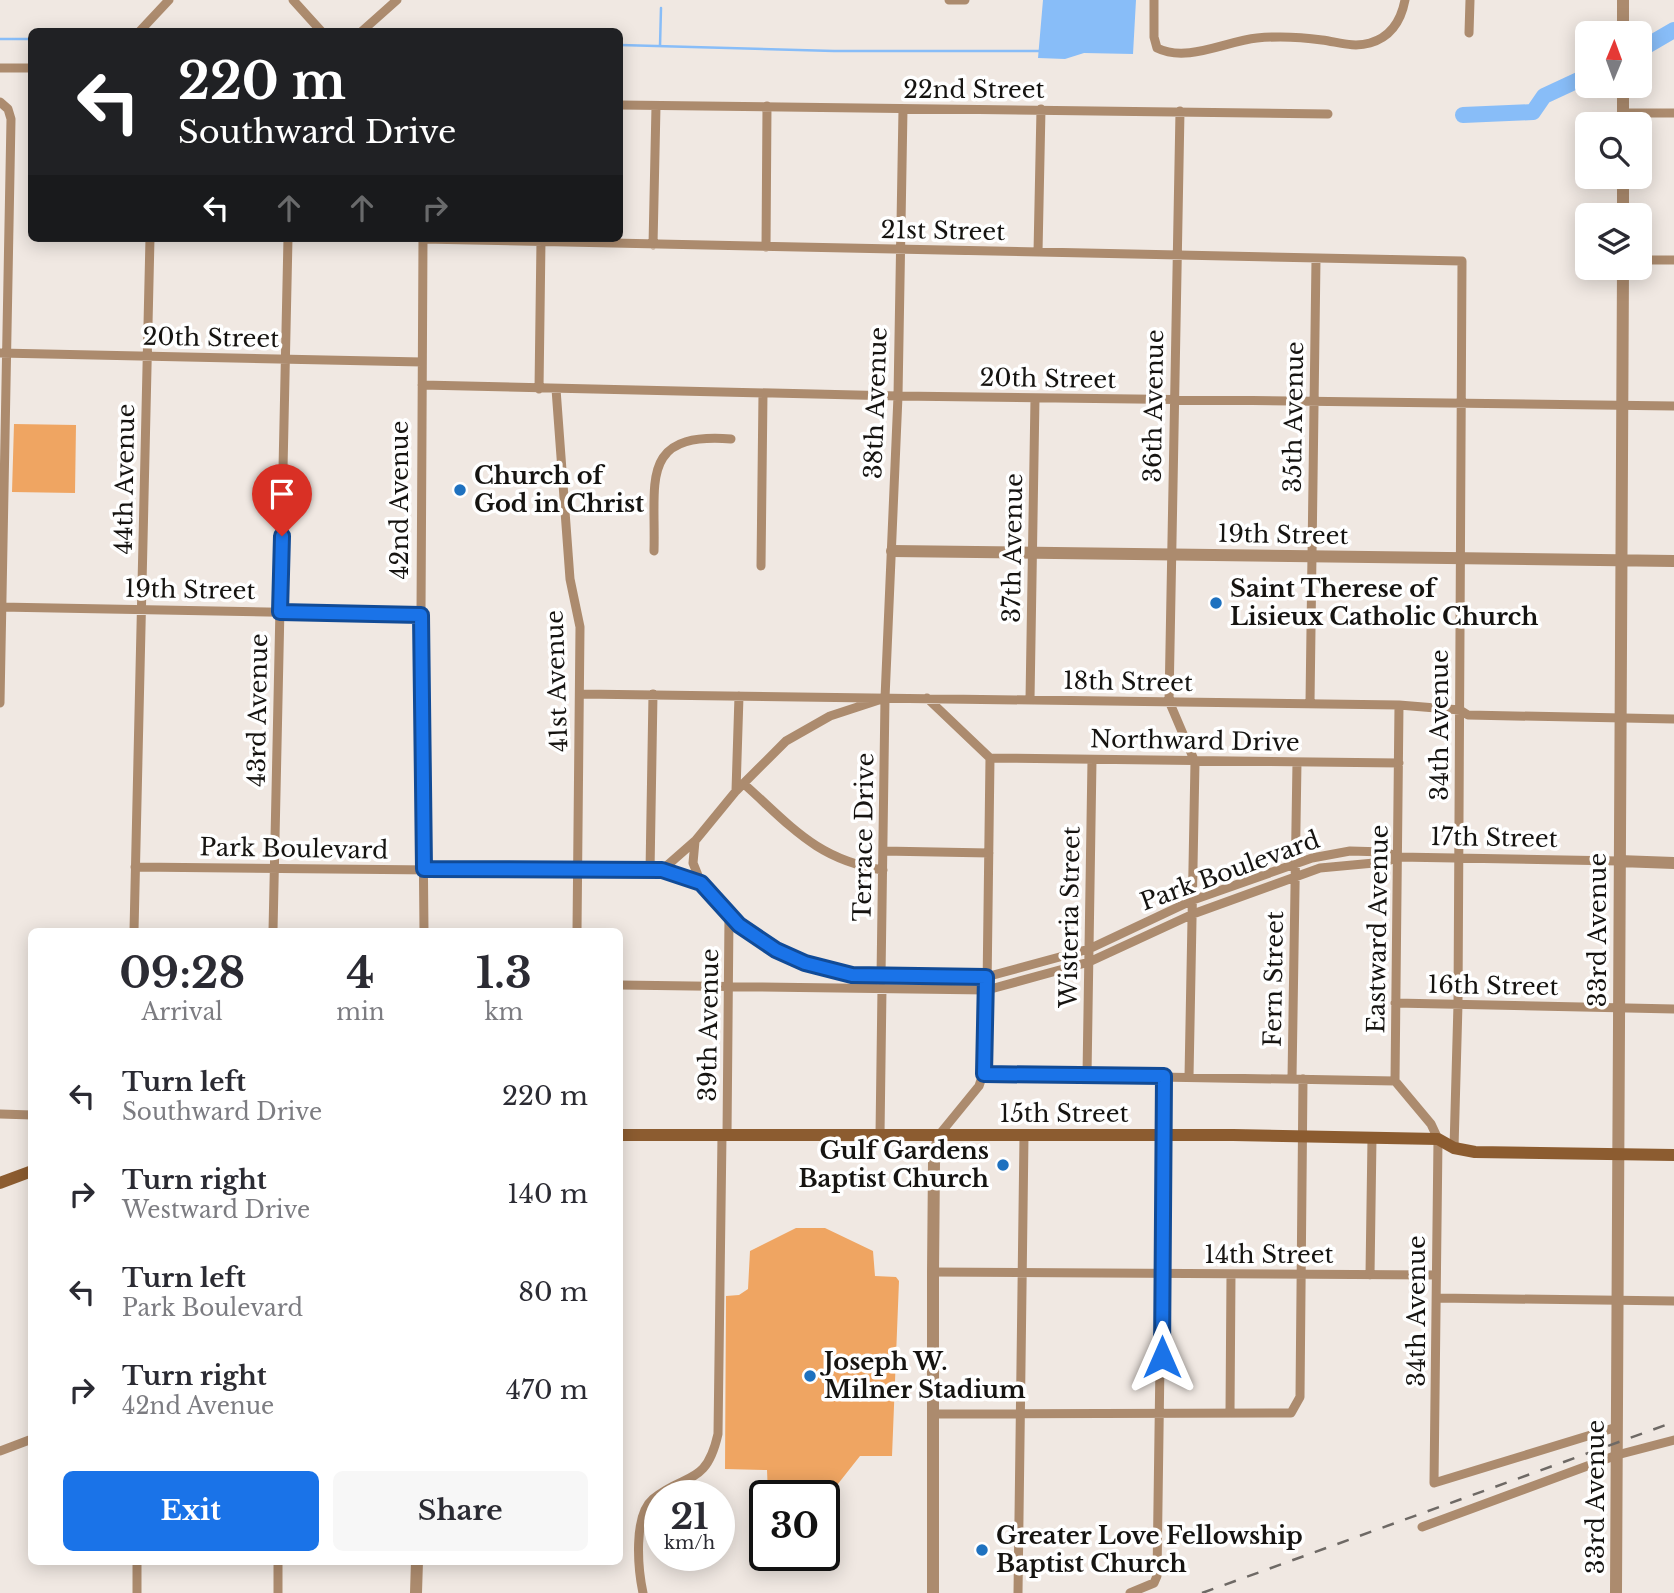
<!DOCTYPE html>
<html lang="en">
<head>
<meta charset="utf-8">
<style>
	:root { --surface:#fff; --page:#f7f7f7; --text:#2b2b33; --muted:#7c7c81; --accent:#1a73e8 }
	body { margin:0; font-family:"Libre Baskerville",serif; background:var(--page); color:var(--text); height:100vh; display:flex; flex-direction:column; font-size:26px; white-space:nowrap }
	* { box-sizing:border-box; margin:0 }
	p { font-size:23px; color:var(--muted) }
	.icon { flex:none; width:38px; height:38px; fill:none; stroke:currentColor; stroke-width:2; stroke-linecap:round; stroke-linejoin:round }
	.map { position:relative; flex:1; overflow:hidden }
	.drawer { position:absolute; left:28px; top:928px; width:595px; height:637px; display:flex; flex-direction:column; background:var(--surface); border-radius:10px; box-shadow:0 4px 18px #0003 }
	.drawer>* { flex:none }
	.guide { position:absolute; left:28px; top:28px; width:595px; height:214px; border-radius:10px; box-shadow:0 4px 18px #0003; background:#202124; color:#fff; overflow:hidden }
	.needle { width:46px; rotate:1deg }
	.fabs { position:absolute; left:1575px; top:21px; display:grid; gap:14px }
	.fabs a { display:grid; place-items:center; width:77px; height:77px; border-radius:10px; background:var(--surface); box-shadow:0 4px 18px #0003; font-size:35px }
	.speed { position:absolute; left:644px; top:1480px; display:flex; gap:14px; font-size:35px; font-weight:700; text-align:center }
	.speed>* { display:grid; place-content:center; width:91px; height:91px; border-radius:50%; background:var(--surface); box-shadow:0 4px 18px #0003; line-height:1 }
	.speed small { font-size:18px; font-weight:400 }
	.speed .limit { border:4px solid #111; border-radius:10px; background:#fff; color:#111 }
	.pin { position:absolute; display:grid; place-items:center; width:60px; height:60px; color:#fff; margin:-72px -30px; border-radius:50% 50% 50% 0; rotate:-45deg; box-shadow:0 0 7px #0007 }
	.pin .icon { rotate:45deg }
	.me { position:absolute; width:77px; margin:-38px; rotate:0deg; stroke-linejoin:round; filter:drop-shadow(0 0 5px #0008) }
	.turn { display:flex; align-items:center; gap:24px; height:147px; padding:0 35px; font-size:32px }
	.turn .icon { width:91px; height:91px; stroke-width:2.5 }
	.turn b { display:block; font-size:49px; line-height:60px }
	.lanes { display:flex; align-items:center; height:66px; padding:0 35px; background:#0003; justify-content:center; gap:35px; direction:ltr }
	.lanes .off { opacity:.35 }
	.eta { display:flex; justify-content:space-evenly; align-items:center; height:119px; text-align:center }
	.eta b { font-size:42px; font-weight:800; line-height:49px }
	.cta { display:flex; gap:14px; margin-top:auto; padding:14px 35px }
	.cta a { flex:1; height:80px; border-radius:10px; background:var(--accent); color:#fff; font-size:28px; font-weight:800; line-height:80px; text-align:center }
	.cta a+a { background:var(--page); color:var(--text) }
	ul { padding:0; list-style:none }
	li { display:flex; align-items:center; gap:21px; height:98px; padding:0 35px }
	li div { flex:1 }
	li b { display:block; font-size:26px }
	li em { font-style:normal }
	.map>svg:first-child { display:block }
	.green { fill:#efa562 }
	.water { fill:#88bdf8 }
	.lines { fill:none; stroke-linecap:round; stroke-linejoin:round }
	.stream { stroke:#88bdf8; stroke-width:2.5 }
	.river { stroke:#88bdf8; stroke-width:16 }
	.minor { stroke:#ac8b6e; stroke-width:9 }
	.tertiary { stroke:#ac8b6e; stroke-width:12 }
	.secondary { stroke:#8c5c30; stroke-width:12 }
	.rail { stroke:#6e6965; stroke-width:2.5; stroke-dasharray:12 12; stroke-linecap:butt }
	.route-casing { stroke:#114b97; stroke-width:18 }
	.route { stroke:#1a73e8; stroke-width:12 }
	.poi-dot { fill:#1e71bf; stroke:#fff; stroke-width:2.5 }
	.labels { text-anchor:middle; stroke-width:7; stroke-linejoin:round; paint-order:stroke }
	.street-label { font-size:24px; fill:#161411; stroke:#fff }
	.poi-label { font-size:24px; font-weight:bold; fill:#161411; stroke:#fff; text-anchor:start }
</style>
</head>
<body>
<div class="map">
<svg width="1674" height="1593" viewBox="0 0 1674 1593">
	<rect width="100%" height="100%" fill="#f0e8e2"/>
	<!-- green -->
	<path class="green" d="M14 424 76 425 75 493 12 492Z
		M796 1228H825L873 1251 875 1276 896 1277 899 1281 892 1456H860L830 1494H768L767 1470 725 1469 726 1296 739 1295 748 1289 750 1251Z"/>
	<!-- water -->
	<path class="water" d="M1043 0H1136L1133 54 1084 53 1065 59 1038 58Z"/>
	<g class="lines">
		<!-- stream -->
		<path class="stream" d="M0 39H32
			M620 45 834 51H1039
			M660 46 661 8"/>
		<!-- river -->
		<path class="river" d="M1643 48 1674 30
			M1463 115 1533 112 1544 96 1587 76"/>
		<!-- minor -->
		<path class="minor" d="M293 0 322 32
			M949 0H965
			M1154 0V37L1157 48C1187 63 1226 41 1257 38 1278 36 1301 37 1322 40 1338 42 1353 48 1370 43 1391 37 1401 21 1405 0
			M139 32 169 0
			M361 32 397 0
			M1469 33 1470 0
			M0 68H32
			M0 102 8 109 11 119 0 703
			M620 105 1328 114
			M1180 111 1169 701 1195 762 1189 1077
			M1623 113H1674
			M423 238 421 615 424 931
			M423 239 1462 261 1458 1004 1454 1148
			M653 245 656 106
			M766 247 767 106
			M1038 252 1041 109
			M1640 260H1674
			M0 353 422 362
			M422 385 898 396 1674 406
			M539 389 541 240
			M556 389 570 579 580 627 577 931
			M654 551C656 481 639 432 731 439
			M761 566 763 393
			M0 607 421 615
			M581 694 1399 705 1460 710 1468 715 1674 719
			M885 698 830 716 786 741 736 791 695 841 693 863 701 883 717 903 756 938 805 963 852 975 986 977 1089 949 1193 900 1312 858 1350 851 1385 852 1398 857 1619 861
			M927 698 990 758 986 1065 979 1086 939 1135
			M1030 700 1035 398
			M1310 703 1316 259
			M1399 705 1395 1081 1431 1124 1438 1139 1434 1483 1617 1427
			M990 758 1399 763
			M744 784C791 826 817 860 883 870
			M736 791 739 696
			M883 851 989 853
			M135 867 650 872 662 870 695 841
			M662 870 701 883
			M650 872 653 694
			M134 931 150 238
			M273 931 288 238
			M881 977 885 698 898 396 903 109
			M620 985 987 990 1089 962 1193 914 1320 868 1385 862 1398 857
			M1395 1003 1674 1009
			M984 1074 1395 1081
			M1087 1075 1092 760
			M1292 1078 1297 762
			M0 1114 32 1115
			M727 1135 729 916
			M880 1135 882 988
			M933 1272 1436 1275
			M1370 1275 1372 1138
			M1437 1298 1674 1301
			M1230 1412 1231 1274
			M933 1414 1291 1413 1300 1397 1303 1079
			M0 1451 32 1439
			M1422 1527 1617 1455 1674 1440
			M137 1593V1561
			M278 1593V1561
			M643 1593C638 1569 633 1516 653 1499 686 1472 706 1487 718 1434L722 1135
			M1018 1593 1024 1136
			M1130 1593 1154 1583 1157 1576 1164 1076"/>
		<!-- tertiary -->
		<path class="tertiary" d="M1623 0V33
			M1623 86V124
			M1623 177V215
			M892 551 1674 561
			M1619 861 1674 863
			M416 1593 417 1561
			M933 1593V1272L934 1163 939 1135
			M1616 1593 1623 268"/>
		<!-- secondary -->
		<path class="secondary" d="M620 1135H1233L1438 1139 1454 1148 1475 1152 1674 1155
			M0 1183 32 1171"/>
		<!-- rail -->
		<path class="rail" d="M1202 1593 1674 1422"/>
	</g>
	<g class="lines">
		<defs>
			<path id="route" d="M282 536 280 612 421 615 424 869 662 870 701 883 739 925 776 950 805 963 852 975 986 977 984 1074 1164 1076 1162 1357"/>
		</defs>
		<!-- route casing -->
		<use href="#route" class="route-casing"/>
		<!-- route -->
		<use href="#route" class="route"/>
	</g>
	<!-- markers -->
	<g class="poi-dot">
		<circle cx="460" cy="490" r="7"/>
		<circle cx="1216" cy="603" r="7"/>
		<circle cx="1003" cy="1165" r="7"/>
		<circle cx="810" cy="1376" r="7"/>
		<circle cx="982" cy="1550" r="7"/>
	</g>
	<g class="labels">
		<!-- street labels -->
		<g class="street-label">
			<text x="974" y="98">22nd Street</text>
			<text transform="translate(943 231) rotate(1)" y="8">21st Street</text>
			<text transform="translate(211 338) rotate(1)" y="8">20th Street</text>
			<text transform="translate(1048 379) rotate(1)" y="8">20th Street</text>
			<text transform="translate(876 403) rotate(-88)" y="8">38th Avenue</text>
			<text transform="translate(1154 406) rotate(-89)" y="8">36th Avenue</text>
			<text transform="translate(1294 417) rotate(-89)" y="8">35th Avenue</text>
			<text transform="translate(125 479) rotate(-89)" y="8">44th Avenue</text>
			<text transform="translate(400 500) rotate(-90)" y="8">42nd Avenue</text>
			<text transform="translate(1283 535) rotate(1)" y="8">19th Street</text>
			<text transform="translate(1013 548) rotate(-89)" y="8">37th Avenue</text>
			<text transform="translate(190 590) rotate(1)" y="8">19th Street</text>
			<text transform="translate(557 681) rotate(-92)" y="8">41st Avenue</text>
			<text transform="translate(1128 682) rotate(1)" y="8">18th Street</text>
			<text transform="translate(258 710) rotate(-89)" y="8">43rd Avenue</text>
			<text transform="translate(1440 725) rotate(-90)" y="8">34th Avenue</text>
			<text transform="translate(1195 741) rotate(1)" y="8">Northward Drive</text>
			<text transform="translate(864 837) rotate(-89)" y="8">Terrace Drive</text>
			<text transform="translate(1494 838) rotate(1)" y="8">17th Street</text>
			<text transform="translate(294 849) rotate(1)" y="8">Park Boulevard</text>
			<text transform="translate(1230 871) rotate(-20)" y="8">Park Boulevard</text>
			<text transform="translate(1070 917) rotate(-89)" y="8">Wisteria Street</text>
			<text transform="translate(1378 929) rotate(-89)" y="8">Eastward Avenue</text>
			<text transform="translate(1598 930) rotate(-90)" y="8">33rd Avenue</text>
			<text transform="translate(1274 979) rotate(-89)" y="8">Fern Street</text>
			<text transform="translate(1493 986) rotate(1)" y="8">16th Street</text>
			<text transform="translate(709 1025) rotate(-89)" y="8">39th Avenue</text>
			<text x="1064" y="1122">15th Street</text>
			<text x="1269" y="1263">14th Street</text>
			<text transform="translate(1417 1311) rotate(-90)" y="8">34th Avenue</text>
			<text transform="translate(1596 1497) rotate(-90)" y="8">33rd Avenue</text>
		</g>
		<!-- poi labels -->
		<g class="poi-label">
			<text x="474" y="484">Church of<tspan x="474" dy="28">God in Christ</tspan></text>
			<text x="1230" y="597">Saint Therese of<tspan x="1230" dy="28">Lisieux Catholic Church</tspan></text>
			<text x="989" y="1159" text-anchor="end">Gulf Gardens<tspan x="989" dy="28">Baptist Church</tspan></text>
			<text x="824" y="1370">Joseph W.<tspan x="824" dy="28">Milner Stadium</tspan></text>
			<text x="996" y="1544">Greater Love Fellowship<tspan x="996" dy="28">Baptist Church</tspan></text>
		</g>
	</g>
</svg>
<div class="fabs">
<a><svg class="needle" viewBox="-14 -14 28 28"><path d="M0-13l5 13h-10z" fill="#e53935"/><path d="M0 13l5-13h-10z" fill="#7c7c81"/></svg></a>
<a><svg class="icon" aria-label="search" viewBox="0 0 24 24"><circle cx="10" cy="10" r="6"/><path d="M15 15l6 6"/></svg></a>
<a><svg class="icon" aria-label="layers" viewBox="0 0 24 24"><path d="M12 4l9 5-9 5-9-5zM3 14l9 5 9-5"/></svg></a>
</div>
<div class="speed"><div>21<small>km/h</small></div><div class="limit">30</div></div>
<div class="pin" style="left:282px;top:536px;background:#d93025"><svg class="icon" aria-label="arrive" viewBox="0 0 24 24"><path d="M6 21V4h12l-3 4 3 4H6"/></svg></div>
<svg class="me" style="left:1162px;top:1357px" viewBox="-20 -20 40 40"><path d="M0-17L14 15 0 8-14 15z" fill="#1a73e8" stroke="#fff" stroke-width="4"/></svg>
<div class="guide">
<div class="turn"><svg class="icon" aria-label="left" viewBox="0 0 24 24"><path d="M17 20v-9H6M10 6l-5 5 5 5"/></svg><div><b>220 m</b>Southward Drive</div></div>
<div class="lanes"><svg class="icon" aria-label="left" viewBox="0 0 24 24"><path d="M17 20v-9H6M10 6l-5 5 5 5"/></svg><svg class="icon off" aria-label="ahead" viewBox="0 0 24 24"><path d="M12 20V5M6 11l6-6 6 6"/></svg><svg class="icon off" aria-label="ahead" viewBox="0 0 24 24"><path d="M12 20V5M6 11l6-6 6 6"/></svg><svg class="icon off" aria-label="right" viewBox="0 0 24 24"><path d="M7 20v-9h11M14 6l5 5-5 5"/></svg></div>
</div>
<section class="drawer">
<div class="eta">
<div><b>09:28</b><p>Arrival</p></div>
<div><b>4</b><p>min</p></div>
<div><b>1.3</b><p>km</p></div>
</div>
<ul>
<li><svg class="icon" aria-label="left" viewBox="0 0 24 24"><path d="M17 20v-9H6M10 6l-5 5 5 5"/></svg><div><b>Turn left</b><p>Southward Drive</p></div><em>220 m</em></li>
<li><svg class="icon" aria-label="right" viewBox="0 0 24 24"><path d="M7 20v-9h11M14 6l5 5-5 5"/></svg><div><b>Turn right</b><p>Westward Drive</p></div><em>140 m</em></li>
<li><svg class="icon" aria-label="left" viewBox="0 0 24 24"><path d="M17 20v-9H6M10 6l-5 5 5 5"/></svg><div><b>Turn left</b><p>Park Boulevard</p></div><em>80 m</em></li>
<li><svg class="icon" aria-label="right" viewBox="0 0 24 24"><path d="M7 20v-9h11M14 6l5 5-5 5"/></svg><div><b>Turn right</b><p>42nd Avenue</p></div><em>470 m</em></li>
</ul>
<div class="cta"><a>Exit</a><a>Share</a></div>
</section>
</div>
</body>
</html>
